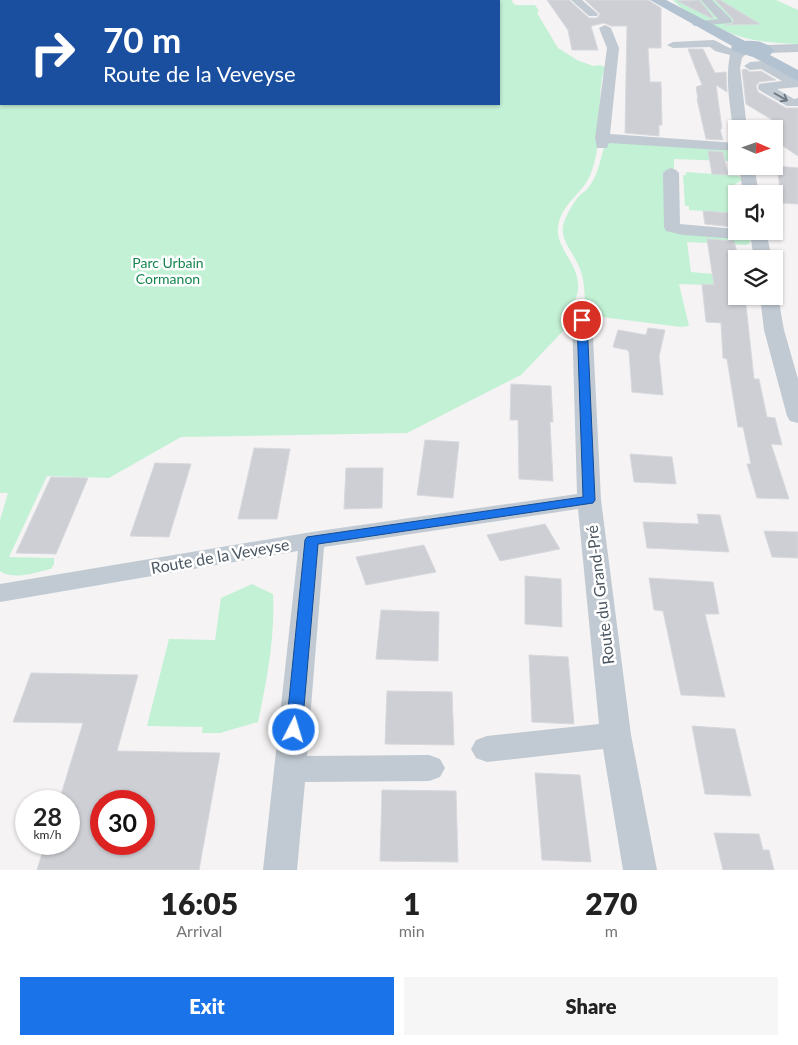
<!DOCTYPE html>
<html lang="en">
<head>
<meta charset="utf-8">
<style>
	:root { --surface:#fff; --page:#f6f6f6; --text:#222; --muted:#767676; --accent:#1a73e8 }
	body { margin:0; font-family:Lato,sans-serif; background:var(--page); color:var(--text); height:100vh; display:flex; flex-direction:column; font-size:19px; white-space:nowrap }
	* { box-sizing:border-box; margin:0 }
	p { font-size:16px; color:var(--muted) }
	.icon { flex:none; width:28px; height:28px; fill:none; stroke:currentColor; stroke-width:2; stroke-linecap:round; stroke-linejoin:round }
	.map { position:relative; height:870px; overflow:hidden }
	.drawer { display:flex; flex-direction:column; background:var(--surface); flex:1 }
	.drawer>* { flex:none }
	.hud { position:absolute; left:0px; top:0px; width:500px; height:105px; box-shadow:0 1px 4px #0004; background:#1a4fa0; color:#fff; overflow:hidden }
	.needle { width:32px; rotate:92deg }
	.buttons { position:absolute; left:728px; top:120px; display:grid; gap:10px }
	.buttons a { display:grid; place-items:center; width:55px; height:55px; border-radius:0px; background:var(--surface); box-shadow:0 1px 4px #0004; font-size:25px }
	.speed { position:absolute; left:15px; top:790px; display:flex; gap:10px; font-size:25px; font-weight:700; text-align:center }
	.speed>* { display:grid; place-content:center; width:65px; height:65px; border-radius:50%; background:var(--surface); box-shadow:0 1px 4px #0004; line-height:1 }
	.speed small { font-size:12px; font-weight:400 }
	.speed .limit { border:8px solid #d22; background:#fff; color:#111 }
	.pin { position:absolute; display:grid; place-items:center; width:42px; height:42px; color:#fff; margin:-21px; border:2px solid #fff; border-radius:50%; box-shadow:0 1px 5px #0007 }
	.me { position:absolute; width:55px; margin:-28px; rotate:5deg; stroke-linejoin:round; filter:drop-shadow(0 0 4px #0008) }
	.turn { display:flex; align-items:center; gap:18px; height:105px; padding:0 20px; font-size:22px }
	.turn .icon { width:65px; height:65px; stroke-width:2.5 }
	.turn b { display:block; font-size:35px; line-height:42px }
	.eta { display:flex; justify-content:space-evenly; align-items:center; height:85px; text-align:center }
	.eta b { font-size:30px; font-weight:800; line-height:35px }
	.cta { display:flex; gap:10px; margin-top:auto; padding:10px 20px }
	.cta a { flex:1; height:58px; border-radius:0px; background:var(--accent); color:#fff; font-size:20px; font-weight:800; line-height:58px; text-align:center }
	.cta a+a { background:var(--page); color:var(--text) }
	.map>svg:first-child { display:block }
	.green { fill:#c3f1d5 }
	.building { fill:#cdcfd5; stroke:#d7d9de; fill-rule:evenodd }
	.lines { fill:none; stroke-linecap:round; stroke-linejoin:round }
	.minor { fill:#c1cad2; fill-rule:evenodd }
	.major { fill:#b3c2d1; fill-rule:evenodd }
	.oneway { stroke:#6e7983 }
	.route { fill:#1a73e8; stroke:#114b97 }
	.labels { text-anchor:middle; stroke-width:5; stroke-linejoin:round; paint-order:stroke }
	.far-park-label { font-size:14px; fill:#17864f; stroke:#fff }
	.street-label { font-size:16px; fill:#4a5661; stroke:#fff }
</style>
</head>
<body>
<div class="map">
<svg width="798" height="870" viewBox="0 0 798 870">
	<rect width="100%" height="100%" fill="#f5f3f3"/>
	<!-- green -->
	<path class="green" d="M135 0H511L515 5H535L539 11 537 13 558 48 577 60 593 66 600 65 605 67C604 72 603 74 602 78 597 110 603 143 591 173 584 193 560 204 558 228 556 245 573 260 577 277 581 296 573 297 573 314H569L566 328 521 375 407 433 181 437 109 478 47 476 9 557 54 558V564L51 569C37 572 13 581 0 571V520L8 493H0V80L1 104H499V1Z
		M673 0H776L798 10V44C755 42 740 40 702 19 691 14 681 9 673 0Z
		M609 142 720 149 729 151 736 156V160L730 161 674 159V171H664L665 225 749 238 751 240 749 244 745 245 687 242 691 272 736 276V286L679 284 689 326 681 327 586 315C584 299 586 284 580 269 576 256 560 241 563 226 565 217 573 203 579 196 582 193 586 191 588 188 598 177 600 159 605 145Z
		M686 172 739 176 742 180 735 184 731 191 736 194V197L731 201 733 213 689 210V206H685L683 175H686Z
		M252 584 273 594C275 638 267 679 258 722L220 733H202L203 727 147 726 169 639 215 640 221 598Z"/>
	<!-- building -->
	<path class="building" d="M547 0H569L589 18H597L600 14 585 0H648L661 8V48H648L650 82H661L662 125H659V136L625 133 627 26H611L604 23 591 26 598 50H572L568 30Z
		M699 0 700 1 714 18H711L677 1Z
		M715 0H720L760 24 725 25H731L734 20Z
		M688 49H703L715 73 726 72 727 92 716 85 722 129H720L723 140 706 139 697 99H698L696 87 702 85Z
		M746 69 750 72 761 71 776 80 759 82 756 86 758 92 786 108H798V156L774 140V121L746 104 742 70Z
		M708 151 723 152 728 175 712 174Z
		M777 166 798 168V204L782 203Z
		M703 211 731 213 733 227 705 224Z
		M707 239 734 241 736 248V296H745L754 379H759L767 417 775 418 782 445 771 444 789 499 757 498 747 464H751L743 427H738L727 359 723 358 721 323 706 322 702 284 714 285Z
		M648 328 665 330 659 356 663 395 632 392 629 352 627 350 613 347 618 330 646 335Z
		M511 384 551 386 553 422H550L553 481 519 479 518 420H510Z
		M425 440 459 442 453 498 417 495Z
		M254 448 290 449 277 519H238Z
		M630 454 672 457 676 484 634 482Z
		M155 463 191 464 169 537 130 536Z
		M346 468H383L382 508 344 509Z
		M51 477 88 478 56 554 16 553Z
		M697 514 720 515 729 552 647 548 643 522 699 524Z
		M545 524 560 549 500 561 487 535Z
		M764 531 798 532V558L772 557Z
		M424 545 436 572 366 585 356 557Z
		M525 576 561 579 562 627 525 624Z
		M649 578 713 582 719 614H705L725 697 681 695 663 611 654 610Z
		M381 610 439 612 438 661 376 659Z
		M529 655 568 657 574 724 532 722Z
		M31 673 138 675 117 751 220 753 199 870H37L45 844H69V801H59L83 723 13 722ZM101 801H144V844H101Z
		M387 691 452 692 454 745 385 744Z
		M692 726 735 729 751 796 705 794Z
		M535 773 580 775 591 862 542 860Z
		M382 790 456 791 458 862 380 861Z
		M714 833 759 834 763 850H769L774 870H723Z"/>
	<g class="lines">
		<!-- minor -->
		<path class="minor" d="M73 0H83V1H73Z
			M571 0H582L598 14 597 16H589Z
			M701 0H712L731 19 732 21 731 23 694 26 692 24 694 22 718 19Z
			M605 25 611 28 619 48 610 134 736 143V151L609 143 607 148H597L595 138 607 48 599 28Z
			M713 40C724 43 729 52 742 48L748 52 742 58 740 68 747 129H736V132L733 129C730 105 725 79 730 55L715 51 710 47 673 48 667 45 673 42Z
			M798 44V52L766 53 760 49 766 45Z
			M763 61 798 79V87L777 89 794 99 798 98V106H787L759 90 758 87 759 84 782 81 761 69 750 70 744 66 750 62Z
			M0 67H1V75H0Z
			M739 166H754L759 194H743Z
			M671 168 676 170 679 173 680 224 736 229V231H766L772 259H754L751 240 683 235 666 231 664 227 663 173 666 170Z
			M774 292 778 296 784 330 798 379V423L790 421 787 416 764 330 760 296H774Z
			M582 311 589 313 592 317 601 500 631 735 657 870H623L603 749 487 762 476 758 471 749 476 740 487 736 599 724 578 509 324 547 307 756 429 755 440 759 445 768 440 777 429 781 305 782 297 870H263L298 551 0 602V584L312 532 577 494 572 317 575 313Z"/>
		<!-- major -->
		<path class="major" d="M650 0H666L745 41C756 40 768 42 774 51L770 55 798 70V81L753 57 733 51 731 48 732 46Z"/>
	</g>
	<!-- one-way arrows -->
	<defs><path id="oneway-shaft" d="M-6 0H5M1.5-3L5.5 0L1.5 3" fill="none" stroke-width="1.6" stroke-linecap="round" stroke-linejoin="round" transform="scale(1.25)"/></defs>
	<use class="oneway" href="#oneway-shaft" transform="translate(781 97) rotate(30)"/>
	<!-- route -->
	<path class="route" d="M582 317 587 320 595 500 593 503 318 544 302 730 300 735 294 737 289 735 286 730 305 540 307 537 583 497 577 320Z"/>
	<g class="labels">
		<!-- far-park labels -->
		<g class="far-park-label">
			<text x="168" y="268">Parc Urbain<tspan x="168" dy="16">Cormanon</tspan></text>
		</g>
		<!-- street labels -->
		<g class="street-label">
			<text transform="translate(220 556) rotate(-10)" y="6">Route de la Veveyse</text>
			<text transform="translate(600 595) rotate(-97)" y="6">Route du Grand-Pré</text>
		</g>
	</g>
</svg>
<div class="buttons">
<a><svg class="needle" viewBox="-14 -14 28 28"><path d="M0-13l5 13h-10z" fill="#e53935"/><path d="M0 13l5-13h-10z" fill="#767676"/></svg></a>
<a><svg class="icon" aria-label="sound" viewBox="0 0 24 24"><path d="M4 9h4l5-4v14l-5-4H4zM17 9q2 3 0 6"/></svg></a>
<a><svg class="icon" aria-label="layers" viewBox="0 0 24 24"><path d="M12 4l9 5-9 5-9-5zM3 14l9 5 9-5"/></svg></a>
</div>
<div class="speed"><div>28<small>km/h</small></div><div class="limit">30</div></div>
<div class="pin" style="left:582px;top:320px;background:#d93025"><svg class="icon" aria-label="arrive" viewBox="0 0 24 24"><path d="M6 21V4h12l-3 4 3 4H6"/></svg></div>
<svg class="me" style="left:294px;top:730px" viewBox="-20 -20 40 40"><circle r="17" fill="#1a73e8" stroke="#fff" stroke-width="3"/><path d="M0-11L8 9 0 5-8 9z" fill="#fff"/></svg>
<div class="hud">
<div class="turn"><svg class="icon" aria-label="right" viewBox="0 0 24 24"><path d="M7 20v-9h11M14 6l5 5-5 5"/></svg><div><b>70 m</b>Route de la Veveyse</div></div>
</div>
</div>
<section class="drawer">
<div class="eta">
<div><b>16:05</b><p>Arrival</p></div>
<div><b>1</b><p>min</p></div>
<div><b>270</b><p>m</p></div>
</div>
<div class="cta"><a>Exit</a><a>Share</a></div>
</section>
</body>
</html>
